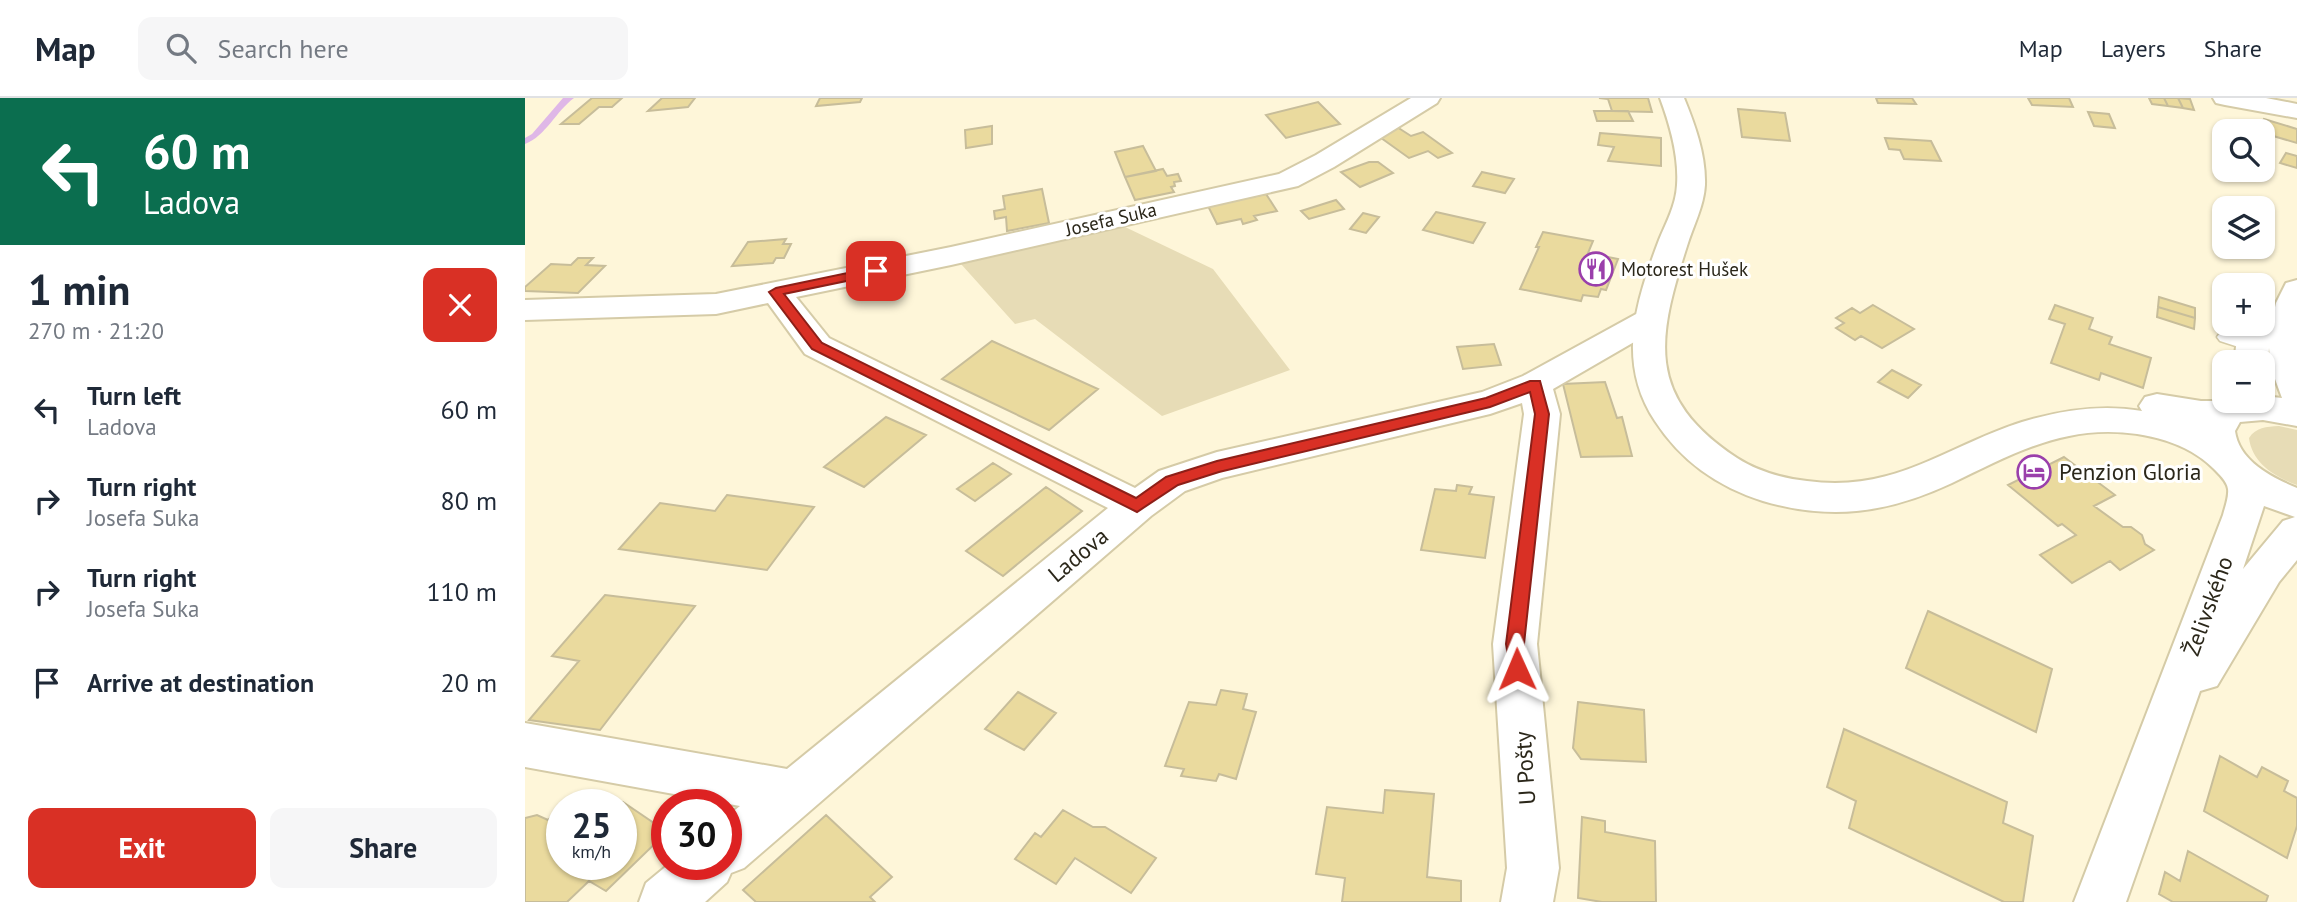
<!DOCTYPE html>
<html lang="en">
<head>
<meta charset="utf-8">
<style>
	:root { --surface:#fff; --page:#f6f6f7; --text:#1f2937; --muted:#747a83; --line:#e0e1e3; --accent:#d93025 }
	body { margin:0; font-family:"PT Sans",sans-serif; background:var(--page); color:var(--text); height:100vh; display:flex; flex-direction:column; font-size:26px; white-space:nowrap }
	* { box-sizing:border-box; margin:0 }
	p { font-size:23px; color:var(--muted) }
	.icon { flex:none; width:38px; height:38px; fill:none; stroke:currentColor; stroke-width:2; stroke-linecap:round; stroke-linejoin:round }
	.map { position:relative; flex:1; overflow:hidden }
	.panel { display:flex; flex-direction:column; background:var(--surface); width:525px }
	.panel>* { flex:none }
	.banner { background:#0b6e4f; color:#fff; overflow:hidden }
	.fabs { position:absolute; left:1687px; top:21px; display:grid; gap:14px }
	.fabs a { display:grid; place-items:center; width:63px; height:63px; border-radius:14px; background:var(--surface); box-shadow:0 2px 5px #0004; font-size:35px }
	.speed { position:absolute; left:21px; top:691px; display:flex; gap:14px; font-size:35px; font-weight:700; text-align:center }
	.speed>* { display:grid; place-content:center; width:91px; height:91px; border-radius:50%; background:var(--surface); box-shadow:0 2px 5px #0004; line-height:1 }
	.speed small { font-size:18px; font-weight:400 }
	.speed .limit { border:10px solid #d22; background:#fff; color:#111 }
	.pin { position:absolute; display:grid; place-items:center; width:60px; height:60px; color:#fff; margin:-30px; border-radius:14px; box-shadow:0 4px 10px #0006 }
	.me { position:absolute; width:77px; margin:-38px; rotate:359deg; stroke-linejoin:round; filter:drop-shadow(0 0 5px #0008) }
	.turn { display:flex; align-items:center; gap:24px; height:147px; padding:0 28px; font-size:32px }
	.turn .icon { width:91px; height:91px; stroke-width:2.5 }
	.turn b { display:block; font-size:49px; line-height:60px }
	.round { display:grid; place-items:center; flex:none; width:74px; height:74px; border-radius:14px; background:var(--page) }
	.headline { display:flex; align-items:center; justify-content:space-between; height:119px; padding:0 28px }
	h1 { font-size:42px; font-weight:700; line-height:52px }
	.cta { display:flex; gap:14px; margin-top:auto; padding:14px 28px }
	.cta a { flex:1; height:80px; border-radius:14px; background:var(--accent); color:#fff; font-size:28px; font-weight:700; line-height:80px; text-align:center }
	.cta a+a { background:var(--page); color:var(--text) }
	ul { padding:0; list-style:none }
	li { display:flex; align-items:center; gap:21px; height:91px; padding:0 28px }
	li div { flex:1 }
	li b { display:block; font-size:26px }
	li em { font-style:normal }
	header { display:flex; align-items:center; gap:42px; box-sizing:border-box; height:98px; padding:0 35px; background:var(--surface); border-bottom:2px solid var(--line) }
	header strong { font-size:33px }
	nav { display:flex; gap:38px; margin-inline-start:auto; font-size:24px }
	.search { width:490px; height:63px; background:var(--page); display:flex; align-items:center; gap:18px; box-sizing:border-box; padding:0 24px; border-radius:14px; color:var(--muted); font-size:26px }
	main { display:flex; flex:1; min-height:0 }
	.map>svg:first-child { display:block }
	.green { fill:#e7dcb6 }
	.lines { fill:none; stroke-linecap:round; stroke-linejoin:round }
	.stream { fill:#dfb7e7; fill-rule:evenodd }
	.building { fill:#eada9e; stroke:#c7bd9a; stroke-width:2 }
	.service-casing { stroke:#d5cba7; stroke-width:3 }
	.minor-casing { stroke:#d5cba7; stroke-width:4 }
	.tertiary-casing { stroke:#d5cba7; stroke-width:4 }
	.service { fill:#fff; fill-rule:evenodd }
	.minor { fill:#fff; fill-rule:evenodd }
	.tertiary { fill:#fff; fill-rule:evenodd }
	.route { fill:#d93025; stroke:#8d1f18; stroke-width:2 }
	.labels { text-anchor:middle; stroke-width:6; stroke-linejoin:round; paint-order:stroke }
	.far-street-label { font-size:19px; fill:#2b271a; stroke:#fff }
	.far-poi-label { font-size:19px; fill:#2b271a; stroke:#fff; text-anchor:start }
	.poi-label { font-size:23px; fill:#2b271a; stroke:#fff; text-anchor:start }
	.street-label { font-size:23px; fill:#2b271a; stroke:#fff }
</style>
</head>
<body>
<header>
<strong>Map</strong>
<div class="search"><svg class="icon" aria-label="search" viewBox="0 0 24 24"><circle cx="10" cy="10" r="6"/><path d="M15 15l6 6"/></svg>Search here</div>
<nav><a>Map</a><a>Layers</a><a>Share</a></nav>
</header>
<main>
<section class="panel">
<div class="banner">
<div class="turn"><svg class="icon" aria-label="left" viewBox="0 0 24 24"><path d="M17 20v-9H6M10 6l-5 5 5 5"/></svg><div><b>60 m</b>Ladova</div></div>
</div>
<div class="headline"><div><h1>1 min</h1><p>270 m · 21:20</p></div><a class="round" style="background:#d93025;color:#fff"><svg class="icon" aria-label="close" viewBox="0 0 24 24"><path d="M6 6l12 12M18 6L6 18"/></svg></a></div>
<ul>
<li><svg class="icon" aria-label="left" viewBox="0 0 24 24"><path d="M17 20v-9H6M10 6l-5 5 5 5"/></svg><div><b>Turn left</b><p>Ladova</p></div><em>60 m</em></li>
<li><svg class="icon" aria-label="right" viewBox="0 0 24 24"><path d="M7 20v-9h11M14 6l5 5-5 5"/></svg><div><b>Turn right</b><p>Josefa Suka</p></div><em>80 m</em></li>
<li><svg class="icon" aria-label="right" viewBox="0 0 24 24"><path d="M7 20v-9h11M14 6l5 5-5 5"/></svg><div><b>Turn right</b><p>Josefa Suka</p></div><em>110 m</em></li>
<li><svg class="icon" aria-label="arrive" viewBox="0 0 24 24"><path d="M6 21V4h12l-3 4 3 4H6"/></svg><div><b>Arrive at destination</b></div><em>20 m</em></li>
</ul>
<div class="cta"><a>Exit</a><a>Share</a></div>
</section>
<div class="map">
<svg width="1772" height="804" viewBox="0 0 1772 804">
	<rect width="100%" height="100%" fill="#fef6d9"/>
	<!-- green -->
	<path class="green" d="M598 128 688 171 765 272 637 318 510 221 490 226 436 166Z
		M1754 328 1772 332V387C1750 379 1727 365 1724 340 1731 329 1741 329 1754 328Z"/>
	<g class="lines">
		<!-- stream -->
		<path class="stream" d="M38 0H49C31 13 21 38 0 46V40L7 36Z"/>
	</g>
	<!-- building -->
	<path class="building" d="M67 0H97L87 9H74L54 26H36Z
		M137 0H170L163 9 123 13Z
		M295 0H337L335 4 291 8Z
		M1074 0H1123L1127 14 1087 13 1083 1Z
		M1351 0H1387L1391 6 1353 5Z
		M1503 0H1544L1548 9 1507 7Z
		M1624 0H1639L1643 8 1627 6Z
		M1639 0H1653L1658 10 1643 8Z
		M1653 0 1665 1 1669 12 1658 10Z
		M793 4 815 26 761 40 741 17Z
		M1213 11 1260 15 1265 43 1217 39Z
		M1069 13H1103L1108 23H1072Z
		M1563 14 1584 16 1590 30 1569 28Z
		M1739 21 1772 31V45L1731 33Z
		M467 28V46L441 50 440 32Z
		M872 29 886 38 898 34 927 55 913 60 903 53 884 60 852 37Z
		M1075 35 1136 40V68L1083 63 1089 49 1073 47Z
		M1360 40 1406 43 1416 63 1379 61 1375 52 1364 51Z
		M618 48 631 73 600 79 590 54Z
		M1761 55 1772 58V70L1755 65Z
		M844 64H853L868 75 835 89 816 74Z
		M638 71 642 78 653 76 656 83 649 84 650 88 646 89 649 94 610 102 600 79Z
		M957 74 989 81 980 95 948 88Z
		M517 91 524 125 482 133 481 119 470 121 469 113 480 111 478 98Z
		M741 96 752 113 729 118 732 122 718 126 716 121 692 126 683 108Z
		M811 102 819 111 784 121 776 113Z
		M911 114 960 125 948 145 898 132Z
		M838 115 854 119 841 135 825 131Z
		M1018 134 1068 143 1063 155 1093 161 1081 192 1076 191 1073 199 1058 197 1056 203 995 191 1014 149H1011Z
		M261 141 258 146H266L259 160H251L248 165 207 168 223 144Z
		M53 160H68L61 167 80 168 53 195 0 193V189L26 166 46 167Z
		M1634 199 1670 210V220L1633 209Z
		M1348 207 1389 231 1357 250 1336 238 1330 242 1311 230 1319 225 1311 220 1327 210 1335 215Z
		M1530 207 1568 220 1564 231 1587 239 1584 246 1626 260 1618 290 1576 275 1574 282 1526 265 1540 226 1524 221Z
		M1633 209 1670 220 1669 231 1632 219Z
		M467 243 573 291 524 332 417 281Z
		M969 246 976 267 938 271 932 249Z
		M1367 272 1396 287 1383 300 1353 284Z
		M1080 284 1092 320 1097 319 1107 358 1056 359 1038 286Z
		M361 319 401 337 339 389 299 369Z
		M1539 359 1590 397 1569 408 1598 429H1606L1617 437 1620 446 1629 452 1595 472 1585 463 1547 485 1515 457 1551 437 1537 426 1533 428 1483 387Z
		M468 365 486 376 450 403 432 391Z
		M932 387 947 389 944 396 969 399 960 460 896 452 910 391 931 393Z
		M521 389 557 413 478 478 441 453Z
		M202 397 289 409 242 472 94 451 135 405 190 413Z
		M80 497 170 508 75 632 4 622 54 563 27 558Z
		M1403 513 1527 571 1511 634 1381 570Z
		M696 592 722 596 718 611 731 614 711 681 694 676 691 683 656 678 659 671 640 668 664 604 691 607Z
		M493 594 531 615 499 652 460 631Z
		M1053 604 1119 612 1121 664 1056 661 1048 650Z
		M1319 631 1482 704 1478 725 1508 738 1498 804H1479L1324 730 1331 703 1302 689Z
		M1695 658 1732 679 1737 669 1763 683 1759 693 1772 700V728L1762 760 1679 713Z
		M860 692 909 696 902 779 936 783V804H817L820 780 791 776 802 709 858 715Z
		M98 704 142 734 81 793 64 783 42 804H0V720L12 717 23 722 32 714 37 718V766H96L95 707Z
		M538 712 568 729H580L631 760 606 795 550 760 531 786 490 761 510 735 516 739Z
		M301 717 367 779 345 799 350 804H231L218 792Z
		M1057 719 1080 723V734L1130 743 1131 804H1077L1053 800Z
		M1663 753 1743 798 1741 804H1648L1634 796 1640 774 1655 783Z"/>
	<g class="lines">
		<defs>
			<path id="service" d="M1702 233 1733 243 1736 247 1733 251 1726 253 1695 243 1692 239 1695 235Z"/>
			<path id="minor" d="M886 0H915L912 5 809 69 773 88 426 167 271 199 304 240 610 390 634 373 692 354 957 294 998 278 1113 215 1124 212 1135 215 1140 222 1135 229 1028 291 1035 316 1012 546 1034 770 1028 804H976L982 770 968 546 999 316 997 305 965 316 697 380 660 393 626 418 219 770 206 775 202 784 180 804H114L121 785 144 766H201V719L215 708 0 669V625L262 671 583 410 280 256 243 205 191 216 0 222V202L191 196 426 149 754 76 791 57Z
				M1688 0H1741L1772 6V20L1700 7 1691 5Z"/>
			<path id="tertiary" d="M1135 0H1159C1170 27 1181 57 1180 87 1179 108 1168 128 1162 148 1132 241 1120 299 1212 360 1234 374 1257 380 1282 383 1370 395 1419 349 1497 324 1537 312 1576 306 1617 313L1614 308 1620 299 1632 296 1676 303H1738V298L1757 300 1746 270 1744 250 1743 264 1738 272V264H1709L1714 226H1738V218L1746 226 1751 205 1761 185 1772 182V328L1738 322 1715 324 1710 333C1714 363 1746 379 1772 390V462L1754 484 1692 588 1675 593 1601 804H1549L1698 417C1700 409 1704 399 1703 391 1702 383 1694 376 1688 370 1654 336 1590 328 1544 338 1503 346 1465 367 1427 385 1363 415 1306 423 1238 403 1193 389 1156 363 1130 323 1091 264 1111 203 1134 142 1141 125 1151 107 1152 87 1154 58 1145 27 1135 0ZM1739 408 1770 419 1758 423 1718 471Z"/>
		</defs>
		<!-- service casing -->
		<use href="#service" class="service-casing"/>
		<!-- minor casing -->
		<use href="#minor" class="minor-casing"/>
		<!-- tertiary casing -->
		<use href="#tertiary" class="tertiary-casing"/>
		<!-- service -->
		<use href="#service" class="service"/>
		<!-- minor -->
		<use href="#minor" class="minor"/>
		<!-- tertiary -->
		<use href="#tertiary" class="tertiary"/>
	</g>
	<!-- route -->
	<path class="route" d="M351 169 357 173 355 176 259 196 297 245 611 400 641 379 692 363 961 300 1005 283H1015L1024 316 999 546 1001 571 999 576 992 579 986 576 981 546 1010 316 1005 294 965 309 694 374 653 387 612 414 287 251 244 194 251 190Z"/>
	<!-- icons -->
	<defs>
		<symbol id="restaurant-ring" viewBox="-11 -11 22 22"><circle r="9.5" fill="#fff" stroke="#9a3fab" stroke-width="1.5"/><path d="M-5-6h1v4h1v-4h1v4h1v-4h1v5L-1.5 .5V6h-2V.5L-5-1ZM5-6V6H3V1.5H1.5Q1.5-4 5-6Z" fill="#9a3fab"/></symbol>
		<symbol id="hotel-ring" viewBox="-11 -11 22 22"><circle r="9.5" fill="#fff" stroke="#9a3fab" stroke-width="1.5"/><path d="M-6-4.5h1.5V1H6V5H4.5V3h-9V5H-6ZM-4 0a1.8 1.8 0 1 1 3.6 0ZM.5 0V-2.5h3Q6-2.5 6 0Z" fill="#9a3fab"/></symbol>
	</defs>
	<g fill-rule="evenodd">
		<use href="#restaurant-ring" x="1052" y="152" width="38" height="38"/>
		<use href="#hotel-ring" x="1490" y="355" width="38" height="38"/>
	</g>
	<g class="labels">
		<!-- far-street labels -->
		<g class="far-street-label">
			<text transform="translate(586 121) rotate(-13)" y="7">Josefa Suka</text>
		</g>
		<!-- far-poi labels -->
		<g class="far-poi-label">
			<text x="1096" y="178">Motorest Hušek</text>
		</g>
		<!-- poi labels -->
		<g class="poi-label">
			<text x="1534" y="382">Penzion Gloria</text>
		</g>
		<!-- street labels -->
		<g class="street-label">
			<text transform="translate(553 457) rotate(-40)" y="8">Ladova</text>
			<text transform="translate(1683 508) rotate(-70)" y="8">Želivského</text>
			<text transform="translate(1000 670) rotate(-94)" y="8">U Pošty</text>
		</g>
	</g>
</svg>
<div class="fabs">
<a><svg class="icon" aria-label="search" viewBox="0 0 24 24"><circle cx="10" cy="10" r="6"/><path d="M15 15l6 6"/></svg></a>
<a><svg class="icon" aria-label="layers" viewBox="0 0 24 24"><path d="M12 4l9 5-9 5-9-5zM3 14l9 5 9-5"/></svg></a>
<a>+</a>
<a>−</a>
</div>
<div class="speed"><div>25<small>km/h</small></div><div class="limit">30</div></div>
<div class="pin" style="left:351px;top:173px;background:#d93025"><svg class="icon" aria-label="arrive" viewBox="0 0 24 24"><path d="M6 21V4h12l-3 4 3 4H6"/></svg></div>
<svg class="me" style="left:992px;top:571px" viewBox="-20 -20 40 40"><path d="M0-17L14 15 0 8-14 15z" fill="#d93025" stroke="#fff" stroke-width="4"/></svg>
</div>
</main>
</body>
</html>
